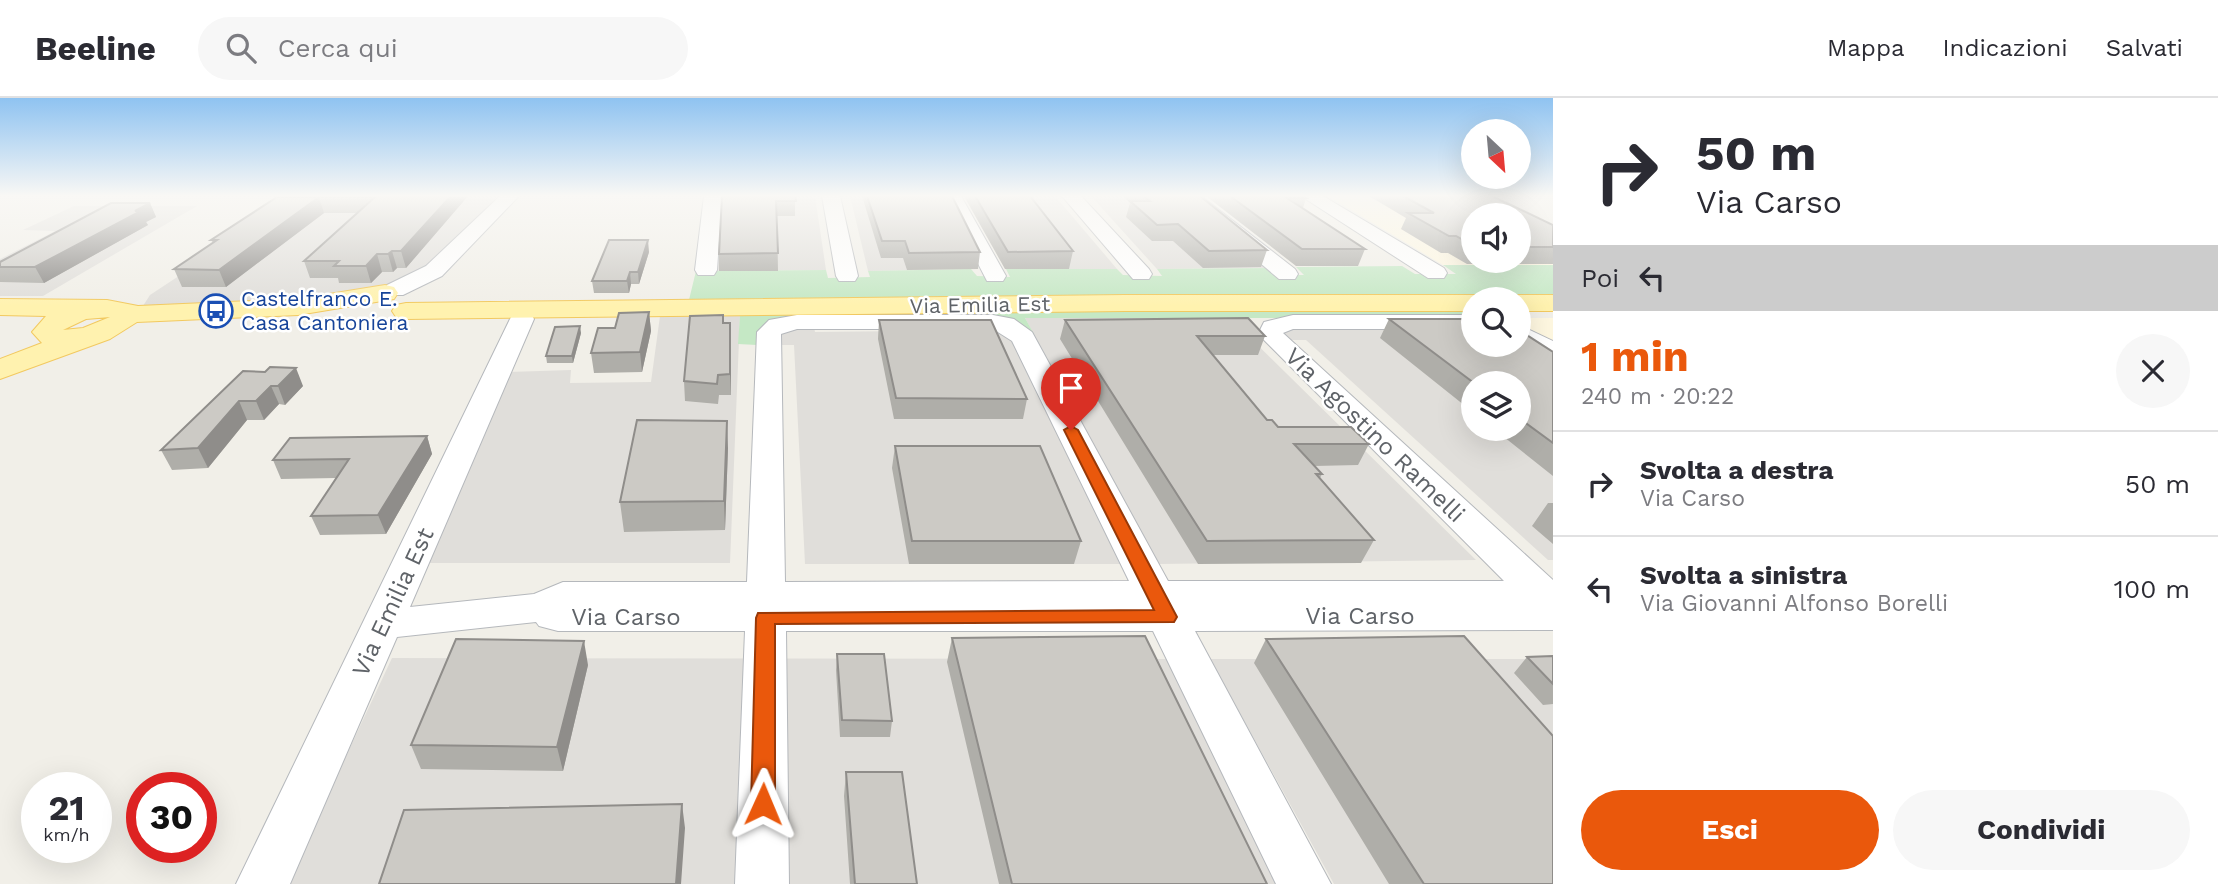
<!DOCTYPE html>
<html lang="it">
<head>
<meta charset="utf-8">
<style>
	:root { --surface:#fff; --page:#f7f7f7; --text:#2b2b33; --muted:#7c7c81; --line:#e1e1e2; --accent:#ea580c }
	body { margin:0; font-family:"Work Sans",sans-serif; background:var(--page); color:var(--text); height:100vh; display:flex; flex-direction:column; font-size:26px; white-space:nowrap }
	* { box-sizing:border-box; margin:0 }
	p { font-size:23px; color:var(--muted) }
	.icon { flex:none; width:38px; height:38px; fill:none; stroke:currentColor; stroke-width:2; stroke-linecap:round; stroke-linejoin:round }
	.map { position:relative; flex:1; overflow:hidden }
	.drawer { display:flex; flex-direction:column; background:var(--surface); width:665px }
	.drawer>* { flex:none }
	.top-card { background:#fff; color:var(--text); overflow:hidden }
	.needle { width:46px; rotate:154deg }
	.fabs { position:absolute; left:1461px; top:21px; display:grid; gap:14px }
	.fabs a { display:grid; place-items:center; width:70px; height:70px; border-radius:50%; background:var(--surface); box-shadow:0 7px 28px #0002; font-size:35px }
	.speed { position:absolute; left:21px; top:674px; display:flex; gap:14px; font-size:35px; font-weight:700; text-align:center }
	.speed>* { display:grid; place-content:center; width:91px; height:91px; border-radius:50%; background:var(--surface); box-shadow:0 7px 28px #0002; line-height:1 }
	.speed small { font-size:18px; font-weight:400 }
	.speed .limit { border:10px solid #d22; background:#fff; color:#111 }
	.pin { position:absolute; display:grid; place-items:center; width:60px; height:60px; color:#fff; margin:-72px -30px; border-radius:50% 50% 50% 0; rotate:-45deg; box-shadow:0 0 7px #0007 }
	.pin .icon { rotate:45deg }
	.me { position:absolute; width:77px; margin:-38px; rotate:1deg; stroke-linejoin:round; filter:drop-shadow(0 0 5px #0008) }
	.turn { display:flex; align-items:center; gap:24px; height:147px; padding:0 28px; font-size:32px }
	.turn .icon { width:91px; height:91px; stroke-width:2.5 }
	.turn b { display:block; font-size:49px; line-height:60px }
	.then { display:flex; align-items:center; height:66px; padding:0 28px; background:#0003; gap:14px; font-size:26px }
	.round { display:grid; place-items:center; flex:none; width:74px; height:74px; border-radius:37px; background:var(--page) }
	.summary { display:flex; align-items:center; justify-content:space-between; height:119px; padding:0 28px }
	h1 { font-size:42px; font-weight:700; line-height:52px; color:var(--accent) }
	.action { display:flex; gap:14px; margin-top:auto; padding:14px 28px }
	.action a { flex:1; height:80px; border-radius:42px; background:var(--accent); color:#fff; font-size:28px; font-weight:700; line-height:80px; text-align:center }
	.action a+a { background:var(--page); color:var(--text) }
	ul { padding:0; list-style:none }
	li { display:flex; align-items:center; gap:21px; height:105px; padding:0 28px; border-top:2px solid var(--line) }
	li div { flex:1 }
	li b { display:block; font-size:26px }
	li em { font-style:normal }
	header { display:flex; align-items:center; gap:42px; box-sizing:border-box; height:98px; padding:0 35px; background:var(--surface); border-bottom:2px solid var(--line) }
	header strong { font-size:33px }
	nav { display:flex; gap:38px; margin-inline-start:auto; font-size:24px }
	.search { width:490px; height:63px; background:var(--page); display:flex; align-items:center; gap:18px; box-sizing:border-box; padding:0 24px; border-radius:38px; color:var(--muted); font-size:26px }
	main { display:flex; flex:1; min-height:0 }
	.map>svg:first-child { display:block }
	.commercial { fill:#fef7e0 }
	.industrial { fill:#e0deda; fill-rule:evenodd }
	.green { fill:#c5e8c5 }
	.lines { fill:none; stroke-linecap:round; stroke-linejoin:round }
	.minor-casing { stroke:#b5b8bc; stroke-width:2 }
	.major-casing { stroke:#f2c960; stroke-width:2 }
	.minor { fill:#fff; fill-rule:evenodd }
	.major { fill:#fff2af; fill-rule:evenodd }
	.wall { fill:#afaea9; fill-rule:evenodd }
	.shaded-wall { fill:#8f8d8a }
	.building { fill:#cccac5; stroke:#8f8d8a; stroke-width:2 }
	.route { fill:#ea580c; stroke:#983908; stroke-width:2 }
	.labels { text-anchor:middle; stroke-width:5; stroke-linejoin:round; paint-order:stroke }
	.far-transit-label { font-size:21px; fill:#164399; stroke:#fff; text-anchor:start }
	.far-street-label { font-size:21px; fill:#5f6368; stroke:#fff }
	.street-label { font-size:24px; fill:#5f6368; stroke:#fff }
</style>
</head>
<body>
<header>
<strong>Beeline</strong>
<div class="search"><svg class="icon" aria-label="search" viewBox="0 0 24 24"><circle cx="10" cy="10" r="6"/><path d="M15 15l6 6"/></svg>Cerca qui</div>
<nav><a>Mappa</a><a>Indicazioni</a><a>Salvati</a></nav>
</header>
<main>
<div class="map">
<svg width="1553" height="786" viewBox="0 0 1553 786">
	<rect width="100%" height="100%" fill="#f1efe8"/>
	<!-- commercial -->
	<path class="commercial" d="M1328 98H1472L1474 163H1519L1553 137V167H1443Z
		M1519 220H1553V245L1519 224Z"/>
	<!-- industrial -->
	<path class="industrial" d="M300 98H499L441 158 424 170 392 186 352 198 141 211 150 197Z
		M710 98H815L826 172 696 173Z
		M850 98H934L971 171 868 173Z
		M964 98H1055L1117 171H1006Z
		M1091 98H1180L1269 170 1157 171Z
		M74 108H197L43 198H0V161L55 133 23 132Z
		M740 217 730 465H421L505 274 571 272 570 285 651 284 660 218Z
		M1025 220H1230L1476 462 1159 466Z
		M814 229 815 234 999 232 1010 239 1123 466H805L794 247H778L780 235 784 232Z
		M1473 229 1474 247H1519L1553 261V462H1548L1306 242H1289L1282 232ZM1474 285H1519V331H1474Z
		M392 560 1173 561 1284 786H286Z
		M1210 561H1553V786H1334Z"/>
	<!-- green -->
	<path class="green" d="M1443 167H1553V200L688 206 696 173 826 172 828 180 870 179 868 173 971 171 977 178 1010 179 1006 171H1117L1123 177 1162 178 1157 171 1269 170 1277 177H1304L1296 169 1402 168 1415 176H1456Z
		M1473 210V220H1025L1034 236 1016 226 769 225 760 231 757 247 738 246 740 217Z"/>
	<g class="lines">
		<defs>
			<path id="minor" d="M500 98H519L442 178 403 197H387L384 192 387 187 426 168Z
				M704 98H722L717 172 714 177H698L695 172Z
				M822 98H840L858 178 855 183H839L836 178Z
				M943 98H961L1006 178 1003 183H987Z
				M1062 98H1081L1149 171 1152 176 1149 181H1133Z
				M1181 98H1201L1295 171 1298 176 1295 181H1279Z
				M1301 98H1323L1444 170 1447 175 1444 180H1428Z
				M522 214 531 216 534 221 410 509 534 496 563 484H747L757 234 769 222 797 217H993L1014 221 1032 234 1168 483H1504L1258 236 1264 224 1293 217H1474V231H1293L1283 235 1553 482V532L1195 533 1331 786H1276L1153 533H786L789 786H735L745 533H558L539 528 536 524 397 539 290 786H236L510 221 513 216ZM797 231H993L1012 243 1129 483 785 484 781 236Z
				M1519 227 1553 243V261L1519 244Z"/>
			<path id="major" d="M385 187 394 189 398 195 394 201 298 217 137 224 110 241 0 281V261L42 245 32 234 46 218 0 217V201L107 202 138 208 298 201ZM110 219 83 230 63 232 86 221Z
				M1125 197H1474L1485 201H1474V213H1125L406 221 396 219 392 213 396 207 406 205Z
				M1519 197H1553V213H1519V201H1508Z"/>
		</defs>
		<!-- minor casing -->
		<use href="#minor" class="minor-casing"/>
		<!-- major casing -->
		<use href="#major" class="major-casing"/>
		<!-- minor -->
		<use href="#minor" class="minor"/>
		<!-- major -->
		<use href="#major" class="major"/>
	</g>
	<!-- wall -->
	<path class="wall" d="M468 98 406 170H397L393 174H382L371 185H339L338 180H310L304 163 358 115H324L226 189H182L174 171 213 145 211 142 277 99Z
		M722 98H795V118H777L778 173H719V156Z
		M862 98H952L980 154 978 171 907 172 903 160H881Z
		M964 98H1030L1073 153 1069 171H1005Z
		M1123 98H1200L1267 152 1261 169 1203 170 1173 143H1152L1126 119 1130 105Z
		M1206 98H1303L1306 100 1303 110 1365 151 1358 168H1296Z
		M1369 98H1492L1553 127V166H1467L1448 155H1441L1401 131 1406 120ZM1474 117H1519V163H1474Z
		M150 105 156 119 146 124 148 127 44 185 0 184V164Z
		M649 154 639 186H631L629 195H594L592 183Z
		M649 214 651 233 642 274 594 275 591 255 615 230Z
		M723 217V225L731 244V297H719L718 306 685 303 684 283Z
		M1389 221 1553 254V378L1494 331H1519V285H1474V315L1380 240Z
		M879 222 1027 301 1023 321H894L878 241Z
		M1065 222 1265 238 1258 257H1213L1267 322 1278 329 1369 346 1358 367 1314 368 1322 376 1320 380 1374 442 1361 465 1198 466 1060 241Z
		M581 235 573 265H547L546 258Z
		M265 274 303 288 285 307 279 306 264 322H247L208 370 172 372 161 352Z
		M427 338 432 356 386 436 320 437 311 418 336 380 281 381 273 362Z
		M895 348 1081 443 1074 466H909L892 370Z
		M728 350 725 432 624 434 620 404Z
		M1548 405H1553V446L1532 428Z
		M952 540 1267 786H999L947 564Z
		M1266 541 1553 786H1389L1254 565Z
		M837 556 892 623 890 639H840L836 572Z
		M1553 558V606L1543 607 1514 575 1527 559Z
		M588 567 563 673 421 671 411 647Z
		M846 674 917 786H850L844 698Z"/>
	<!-- shaded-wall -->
	<path class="shaded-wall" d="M451 98H468L406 170 401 153Z
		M319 99 324 115 226 189 219 172Z
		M150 105 156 119 146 124 148 127 44 185 35 169Z
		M648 142 649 154 639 186 638 174Z
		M392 153 397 170 393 174 388 156Z
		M377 156 382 174 371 185 366 168Z
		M630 174 631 186 629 195 627 183Z
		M649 214 651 233 642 274 640 254Z
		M730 225 731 244V297L730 276Z
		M580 228 581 235 573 265 572 258Z
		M296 270 303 288 285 307 278 288Z
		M271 288 279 306 264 322 256 303Z
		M239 303 247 322 208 370 198 350Z
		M727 323 728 350 725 432 724 403Z
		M427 338 432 356 386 436 378 417Z
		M584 543 588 567 563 673 557 649Z
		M682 706 685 730 681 786H676Z"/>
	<!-- building -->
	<path class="building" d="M318 98H451L401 153H392L388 156H377L366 168H334L339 163H304L375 99H316Z
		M722 98H795L796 103H776L778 155 719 156Z
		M867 98H952L980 154 909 155 905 143H882Z
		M975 98H1030L1073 153 1008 154Z
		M1144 98H1200L1267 152 1209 153 1178 126 1157 127 1130 103H1150Z
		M1230 98H1303L1306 100H1287L1365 151H1302Z
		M1403 98H1492L1553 127V149H1519V117H1474V148L1456 138H1449L1408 115H1434Z
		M277 99H319L219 172 174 171 217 142H211Z
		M111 105H150L135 113H141L35 169H0V164Z
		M609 142H648L638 174H630L627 183H592Z
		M649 214 640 254 591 255 598 230H615L619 215Z
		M723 217V225H730V276L718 277 717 286 684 283 690 218Z
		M1248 220 1265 238H1197L1267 322H1272L1278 329H1351L1369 346H1294L1322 376H1316L1374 442 1207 443 1065 222Z
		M1389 221H1474V247H1519V232L1553 254V345L1519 320V285H1474Z
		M879 222H991L1027 301 896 300Z
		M580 228 572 258H546L555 229Z
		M270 269 296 270 278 288H271L256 303H239L198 350 161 352 243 273 265 274Z
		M637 322 727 323 724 403 620 404Z
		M427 338 378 417 311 418 349 361 273 362 290 340Z
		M895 348H1040L1081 443H912Z
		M1145 538 1267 786H1012L952 540Z
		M1464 538 1553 638V786H1424L1266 541Z
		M456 541 584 543 557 649 411 647Z
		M837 556H884L892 623 842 622Z
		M1553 558V586L1527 559Z
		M846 674H902L917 786H855Z
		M682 706 676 786H379L404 712Z"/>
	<!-- sky -->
	<linearGradient id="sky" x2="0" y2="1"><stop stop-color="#8fc3f1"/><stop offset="0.47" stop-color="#f9f8f5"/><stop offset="1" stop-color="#f9f8f5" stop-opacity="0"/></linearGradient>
	<rect width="1553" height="208" fill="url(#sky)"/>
	<!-- route -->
	<path class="route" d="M1071 328 1078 332 1177 519 1174 524 775 526V706L771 714 763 717 754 714 751 706 756 520 758 515 1154 512 1064 332Z"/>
	<!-- icons -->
	<defs>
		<symbol id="bus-ring" viewBox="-11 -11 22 22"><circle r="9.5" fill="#fff" stroke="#1a4fb4" stroke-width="1.5"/><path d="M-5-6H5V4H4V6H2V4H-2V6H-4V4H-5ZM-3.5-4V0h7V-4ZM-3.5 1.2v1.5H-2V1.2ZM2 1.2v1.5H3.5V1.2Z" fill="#1a4fb4"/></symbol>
	</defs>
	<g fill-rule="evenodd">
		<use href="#bus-ring" x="197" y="194" width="38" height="38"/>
	</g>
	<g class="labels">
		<!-- far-transit labels -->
		<g class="far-transit-label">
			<text x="241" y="208">Castelfranco E.<tspan x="241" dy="24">Casa Cantoniera</tspan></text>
		</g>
		<!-- far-street labels -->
		<g class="far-street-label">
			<text transform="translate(980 207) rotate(-1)" y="7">Via Emilia Est</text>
		</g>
		<!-- street labels -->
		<g class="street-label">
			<text transform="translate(1375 337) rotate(44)" y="8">Via Agostino Ramelli</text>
			<text transform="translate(393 504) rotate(-65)" y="8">Via Emilia Est</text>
			<text x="1360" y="526">Via Carso</text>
			<text x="626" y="527">Via Carso</text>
		</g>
	</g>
</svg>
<div class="fabs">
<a><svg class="needle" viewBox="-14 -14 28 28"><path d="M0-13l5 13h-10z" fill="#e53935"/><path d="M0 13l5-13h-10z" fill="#7c7c81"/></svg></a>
<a><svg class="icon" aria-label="sound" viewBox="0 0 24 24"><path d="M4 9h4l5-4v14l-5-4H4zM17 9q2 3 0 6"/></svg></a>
<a><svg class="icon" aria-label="search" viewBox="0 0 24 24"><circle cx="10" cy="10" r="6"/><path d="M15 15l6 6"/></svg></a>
<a><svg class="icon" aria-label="layers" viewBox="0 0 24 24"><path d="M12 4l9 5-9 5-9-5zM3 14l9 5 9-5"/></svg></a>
</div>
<div class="speed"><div>21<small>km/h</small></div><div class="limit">30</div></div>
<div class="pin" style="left:1071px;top:332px;background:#d93025"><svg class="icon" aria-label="arrive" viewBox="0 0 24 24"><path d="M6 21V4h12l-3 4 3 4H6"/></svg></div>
<svg class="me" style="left:763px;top:706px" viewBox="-20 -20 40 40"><path d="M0-17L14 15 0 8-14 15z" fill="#ea580c" stroke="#fff" stroke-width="4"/></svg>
</div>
<section class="drawer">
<div class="top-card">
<div class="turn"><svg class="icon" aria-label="right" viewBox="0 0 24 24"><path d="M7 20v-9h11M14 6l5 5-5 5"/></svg><div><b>50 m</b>Via Carso</div></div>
<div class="then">Poi<svg class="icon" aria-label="left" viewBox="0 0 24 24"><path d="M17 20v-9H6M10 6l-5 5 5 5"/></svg></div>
</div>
<div class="summary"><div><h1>1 min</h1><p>240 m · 20:22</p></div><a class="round"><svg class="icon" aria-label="close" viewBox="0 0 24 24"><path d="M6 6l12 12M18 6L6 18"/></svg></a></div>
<ul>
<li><svg class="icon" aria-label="right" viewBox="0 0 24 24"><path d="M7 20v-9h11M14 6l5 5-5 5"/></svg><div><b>Svolta a destra</b><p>Via Carso</p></div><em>50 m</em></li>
<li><svg class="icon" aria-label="left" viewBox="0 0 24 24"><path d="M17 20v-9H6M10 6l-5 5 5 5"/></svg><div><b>Svolta a sinistra</b><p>Via Giovanni Alfonso Borelli</p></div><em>100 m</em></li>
</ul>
<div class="action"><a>Esci</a><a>Condividi</a></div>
</section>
</main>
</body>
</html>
